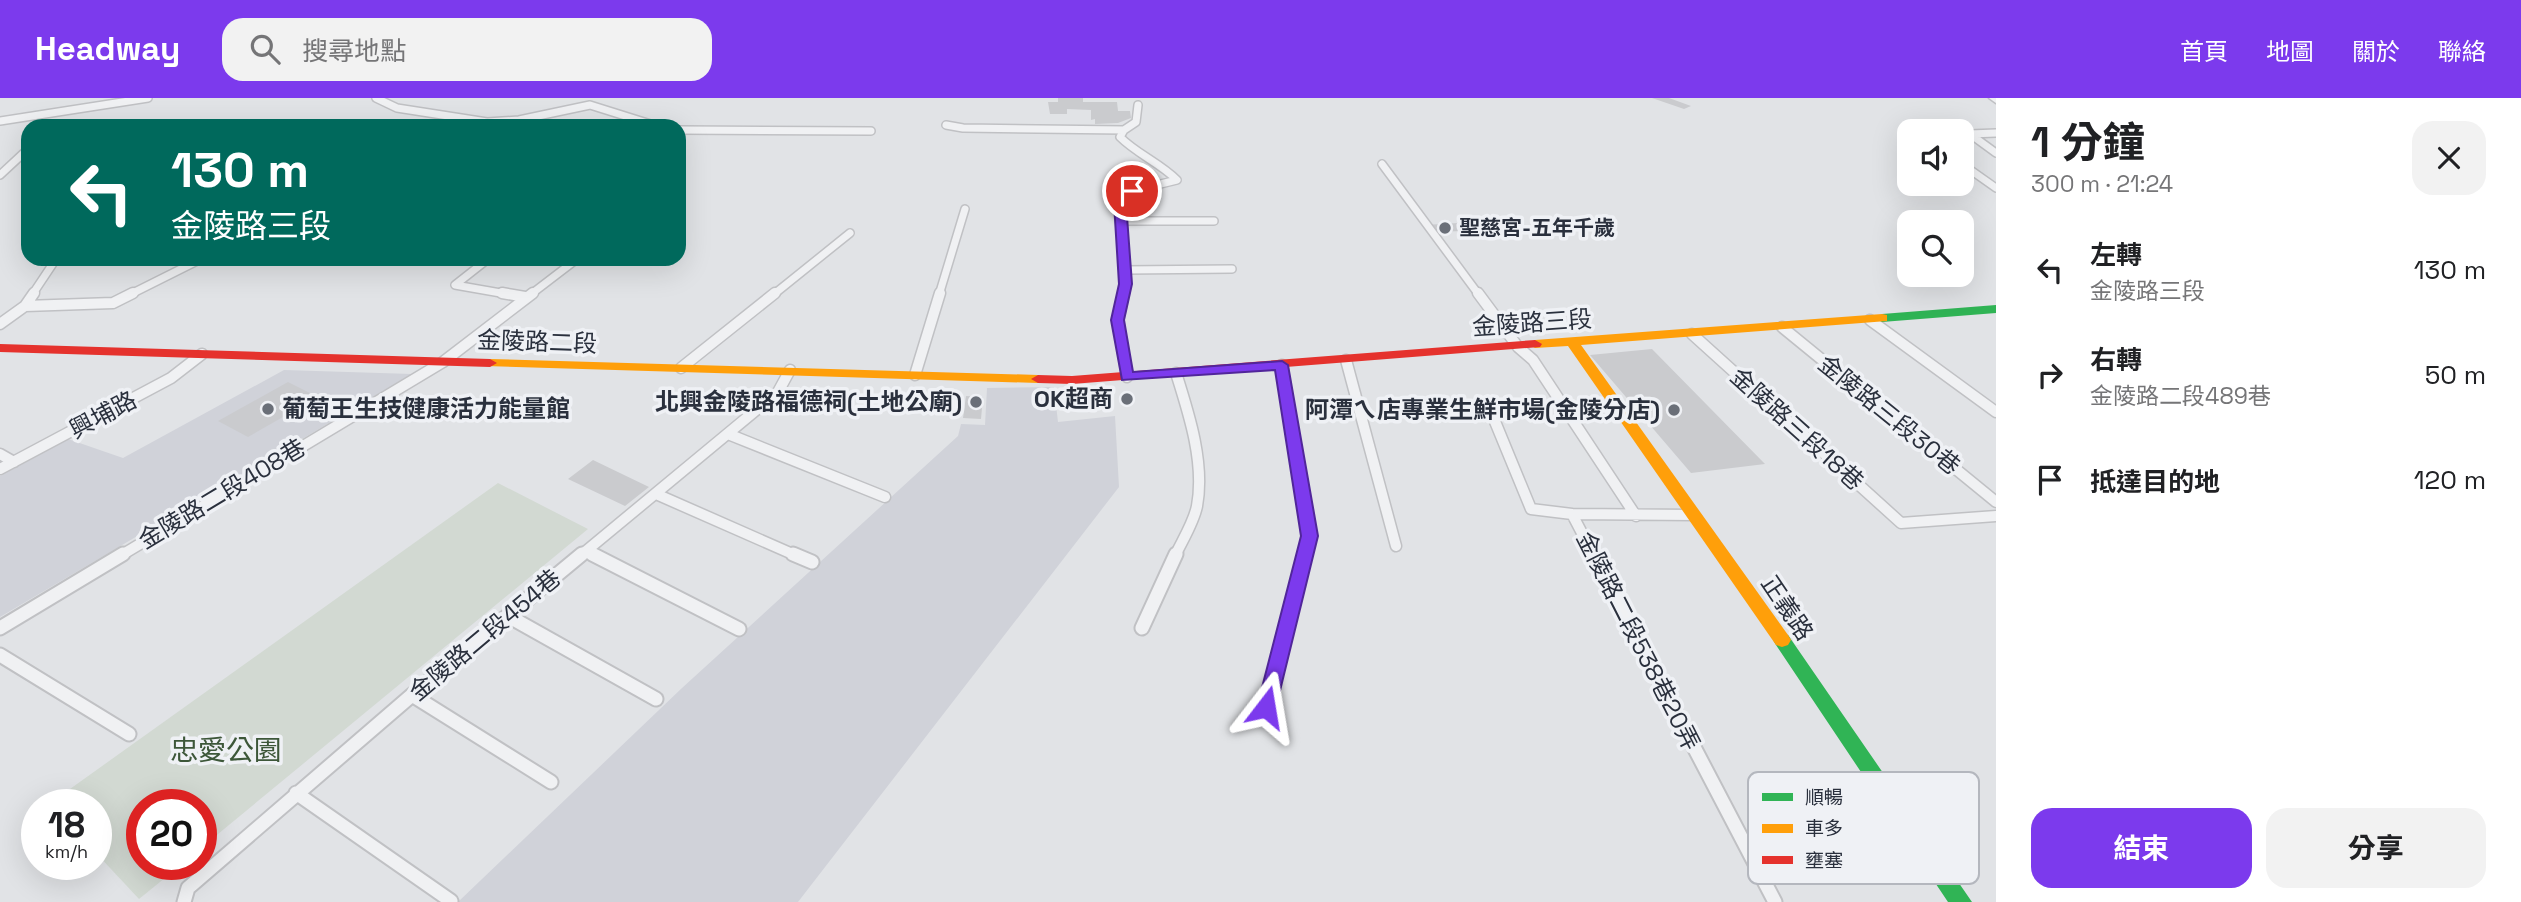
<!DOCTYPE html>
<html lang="zh-TW">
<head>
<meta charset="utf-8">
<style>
	:root { --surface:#fff; --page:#f2f2f2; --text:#202124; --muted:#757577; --accent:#7c3aed }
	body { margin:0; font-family:"Space Grotesk","Noto Sans TC",sans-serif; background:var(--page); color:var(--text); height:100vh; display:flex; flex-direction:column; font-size:26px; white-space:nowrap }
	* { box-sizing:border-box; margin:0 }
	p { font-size:23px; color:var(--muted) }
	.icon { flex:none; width:38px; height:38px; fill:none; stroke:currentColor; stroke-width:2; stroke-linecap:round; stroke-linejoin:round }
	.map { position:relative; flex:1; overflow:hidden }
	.drawer { display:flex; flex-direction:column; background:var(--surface); width:525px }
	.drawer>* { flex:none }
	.hud { position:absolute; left:21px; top:21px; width:665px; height:147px; border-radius:21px; box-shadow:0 7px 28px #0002; background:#00695c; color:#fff; overflow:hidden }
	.tools { position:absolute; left:1897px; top:21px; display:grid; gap:14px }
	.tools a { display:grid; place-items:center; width:77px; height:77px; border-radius:14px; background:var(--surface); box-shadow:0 7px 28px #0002; font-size:35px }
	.speed { position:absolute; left:21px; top:691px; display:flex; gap:14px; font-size:35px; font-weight:700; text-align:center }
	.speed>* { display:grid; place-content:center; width:91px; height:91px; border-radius:50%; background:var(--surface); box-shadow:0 7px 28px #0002; line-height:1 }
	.speed small { font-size:18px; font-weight:400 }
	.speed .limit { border:10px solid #d22; background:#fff; color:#111 }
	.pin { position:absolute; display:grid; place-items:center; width:60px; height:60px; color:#fff; margin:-30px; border:4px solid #fff; border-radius:50%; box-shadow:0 2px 7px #0007 }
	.me { position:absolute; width:77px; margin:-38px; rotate:14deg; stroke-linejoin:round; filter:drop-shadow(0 0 5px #0008) }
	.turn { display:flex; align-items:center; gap:24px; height:147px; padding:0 35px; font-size:32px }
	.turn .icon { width:91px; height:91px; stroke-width:2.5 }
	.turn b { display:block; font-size:49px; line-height:60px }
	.round { display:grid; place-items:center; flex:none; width:74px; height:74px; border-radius:21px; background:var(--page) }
	.headline { display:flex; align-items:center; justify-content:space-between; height:119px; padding:0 35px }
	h1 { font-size:42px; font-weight:700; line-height:52px }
	.cta { display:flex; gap:14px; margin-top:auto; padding:14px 35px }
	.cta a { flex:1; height:80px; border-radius:21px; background:var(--accent); color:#fff; font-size:28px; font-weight:700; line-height:80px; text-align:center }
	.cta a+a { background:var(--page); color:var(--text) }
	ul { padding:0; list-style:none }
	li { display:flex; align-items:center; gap:21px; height:105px; padding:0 35px }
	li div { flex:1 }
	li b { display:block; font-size:26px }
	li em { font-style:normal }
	header { display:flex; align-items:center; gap:42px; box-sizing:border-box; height:98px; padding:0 35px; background:var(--accent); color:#fff }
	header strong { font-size:33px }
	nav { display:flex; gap:38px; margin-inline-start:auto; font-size:24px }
	.search { width:490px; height:63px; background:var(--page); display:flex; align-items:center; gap:18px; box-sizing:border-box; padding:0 24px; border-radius:21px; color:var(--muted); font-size:26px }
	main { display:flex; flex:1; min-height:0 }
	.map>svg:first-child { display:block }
	.built { fill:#d0d2d9 }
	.green { fill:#d2d9d2 }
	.building { fill:#cacbce }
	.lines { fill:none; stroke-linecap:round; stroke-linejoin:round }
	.lane-far2-casing { stroke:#c0c1c4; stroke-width:10 }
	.lane-far1-casing { stroke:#c0c1c4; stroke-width:13 }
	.lane-casing { stroke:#c0c1c4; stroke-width:17 }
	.street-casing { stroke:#c0c1c4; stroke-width:3 }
	.lane-far2 { stroke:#f0f1f3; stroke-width:7 }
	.lane-far1 { stroke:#f0f1f3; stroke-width:10 }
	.lane { stroke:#f0f1f3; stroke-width:13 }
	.street { fill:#f0f1f3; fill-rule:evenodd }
	.fast { fill:#30b455; fill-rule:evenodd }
	.slow { fill:#ff9f0a; fill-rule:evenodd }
	.jam { fill:#e5322d; fill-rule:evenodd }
	.route { fill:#7c3aed; stroke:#51269a; stroke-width:2 }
	.poi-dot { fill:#6a6f78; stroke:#eff1f5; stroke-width:2.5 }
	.labels { text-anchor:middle; stroke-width:7; stroke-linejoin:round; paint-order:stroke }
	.far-poi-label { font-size:21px; font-weight:bold; fill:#2a303d; stroke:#eff1f5; text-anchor:start }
	.street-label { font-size:24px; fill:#2a303d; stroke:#eff1f5 }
	.poi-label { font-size:24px; font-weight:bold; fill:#2a303d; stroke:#eff1f5; text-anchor:end }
	.near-park-label { font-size:28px; fill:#3d5739; stroke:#eff1f5 }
	.key { fill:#eff1f5; stroke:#b4b7be; stroke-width:2 }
	.key-label { font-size:19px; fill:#2a303d }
</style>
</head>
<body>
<header>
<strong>Headway</strong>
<div class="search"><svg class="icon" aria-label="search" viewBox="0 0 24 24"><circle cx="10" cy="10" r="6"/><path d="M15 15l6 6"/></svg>搜尋地點</div>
<nav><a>首頁</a><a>地圖</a><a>關於</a><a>聯絡</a></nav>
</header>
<main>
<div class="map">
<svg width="1996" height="804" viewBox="0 0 1996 804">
	<rect width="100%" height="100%" fill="#e1e3e6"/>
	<!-- built -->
	<path class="built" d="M284 272 412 276 0 519V378L68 341 123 360Z
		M1054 289 1058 324 1115 318 1119 389 798 804H458L682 590 958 338 961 326 985 327 987 290Z"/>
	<!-- green -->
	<path class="green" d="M498 385 588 431 201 750V707H142V766L181 767 139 801 96 755V707L49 706Z"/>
	<!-- building -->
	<path class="building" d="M1058 0H1083V4H1117L1118 13H1130L1131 20 1118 25 1095 26V21L1091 22V12L1067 11V16H1050L1048 4H1058Z
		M1652 0H1669L1691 8 1684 11Z
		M1458 125 1464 133 1431 134 1425 127Z
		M1652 251 1765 366 1691 375 1590 257Z
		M288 284 318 299 248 339 218 323Z
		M966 298 983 299 981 321 963 320Z
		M593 362 649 389 625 408 568 381Z"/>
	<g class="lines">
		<defs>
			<path id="lane-far2" d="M376 0 397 10 487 24 519 22 590 7 657 28
				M0 23 148 0
				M946 27 963 30 1124 32 1120 39C1137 56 1160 65 1177 82L1132 93 1120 105 1126 186 1124 197
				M679 32 871 33
				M1124 32 1136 24 1138 7
				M1996 35 1970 36 1996 55
				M1382 66 1479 197
				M1962 66 1996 90
				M0 77 28 51
				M1122 123H1214
				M488 161 455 187 512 197
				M1125 172 1232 171
				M32 197 56 161
				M129 197 201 161
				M530 197 577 161
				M773 197 850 135
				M939 197 965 111"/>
			<path id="lane-far1" d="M502 195 525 199
				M1124 195 1118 222 1127 279
				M1478 195 1518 249 1533 262 1636 418
				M25 208 34 195
				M1870 222 1996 314
				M0 226 25 208 113 205 133 195
				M1782 229 1996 404
				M1692 236 1901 425 1996 418
				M1346 262 1396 448
				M1282 267 1310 438 1305 458
				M681 270 775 195
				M915 277 940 195
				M1489 309 1531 411 1572 416 1594 458
				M728 336 885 399
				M0 356 14 364
				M0 371 171 280 202 256
				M656 396 797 458
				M1572 416 1693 417
				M586 453 595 458
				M120 458 443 264 533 195
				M580 458 778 294 790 272
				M1175 458C1182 443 1194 424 1197 408 1205 365 1189 316 1176 275"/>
			<path id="lane" d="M592 456 739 531
				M793 456 812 464
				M1593 456 1775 804
				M508 518 656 601
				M0 530 123 456
				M1142 530 1176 456
				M0 557 129 636
				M412 597 551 684
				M1266 609 1305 456
				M296 695 451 803
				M184 804 188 790 412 597 582 456"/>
			<path id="street" d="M1989 0H1996V5Z"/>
		</defs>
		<!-- lane-far2 casing -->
		<use href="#lane-far2" class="lane-far2-casing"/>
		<!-- lane-far1 casing -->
		<use href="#lane-far1" class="lane-far1-casing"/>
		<!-- lane casing -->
		<use href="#lane" class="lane-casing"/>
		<!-- street casing -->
		<use href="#street" class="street-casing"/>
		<!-- lane-far2 -->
		<use href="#lane-far2" class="lane-far2"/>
		<!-- lane-far1 -->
		<use href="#lane-far1" class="lane-far1"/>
		<!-- lane -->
		<use href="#lane" class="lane"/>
		<!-- street -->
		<use href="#street" class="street"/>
		<!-- fast -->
		<path class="fast" d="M1996 207V215L1882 224 1876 220 1882 216Z
			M1782 535 1788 537 1972 804H1948L1776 547 1773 542 1776 537Z"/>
		<!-- slow -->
		<path class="slow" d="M1882 216 1887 217V223L1581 247 1788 537 1791 542 1788 547 1782 549 1776 547 1568 248 1535 250 1528 246 1535 242Z
			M490 261 1038 277 1045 281 1038 285 485 268 483 265Z"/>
		<!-- jam -->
		<path class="jam" d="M1535 242 1542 246 1540 249 1072 286 1038 285 1031 281 1038 277 1072 278Z
			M0 246 490 261 497 265 490 269 0 254Z"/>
	</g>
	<!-- route -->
	<path class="route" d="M1128 90 1138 93 1126 105 1132 186 1124 222 1133 274 1282 263 1288 267 1318 438 1276 609 1273 615H1260L1257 609 1301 438 1275 272 1122 282 1111 222 1119 186 1114 105Z"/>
	<!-- markers -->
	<g class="poi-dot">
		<circle cx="1445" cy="130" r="7"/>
		<circle cx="1127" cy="301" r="7"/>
		<circle cx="976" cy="304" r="7"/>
		<circle cx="268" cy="311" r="7"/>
		<circle cx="1674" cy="312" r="7"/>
	</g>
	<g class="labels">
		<!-- far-poi labels -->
		<g class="far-poi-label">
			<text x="1459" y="137">聖慈宮-五年千歲</text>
		</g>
		<!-- street labels -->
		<g class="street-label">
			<text transform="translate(1532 225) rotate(-4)" y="8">金陵路三段</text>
			<text transform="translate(537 244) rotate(2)" y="8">金陵路二段</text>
			<text transform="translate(103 317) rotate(-28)" y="8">興埔路</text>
			<text transform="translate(1889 317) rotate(39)" y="8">金陵路三段30巷</text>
			<text transform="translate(1797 331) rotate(42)" y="8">金陵路三段18巷</text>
			<text transform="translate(222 396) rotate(-31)" y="8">金陵路二段408巷</text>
			<text transform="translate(1787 510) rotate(56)" y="8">正義路</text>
			<text transform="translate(485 537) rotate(-40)" y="8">金陵路二段454巷</text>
			<text transform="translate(1638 543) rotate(63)" y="8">金陵路二段538巷20弄</text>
		</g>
		<!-- poi labels -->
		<g class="poi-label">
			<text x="1113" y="309">OK超商</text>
			<text x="962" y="312">北興金陵路福德祠(土地公廟)</text>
			<text x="282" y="319" text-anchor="start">葡萄王生技健康活力能量館</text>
			<text x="1660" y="320">阿潭ㄟ店專業生鮮市場(金陵分店)</text>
		</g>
		<!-- near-park labels -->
		<g class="near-park-label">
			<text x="226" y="662">忠愛公園</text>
		</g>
	</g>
	<!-- legend -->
	<rect x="1748" y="674" width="231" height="112" rx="10" class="key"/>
	<rect x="1762" y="695" width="31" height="8" fill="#30b455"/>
	<rect x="1762" y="726" width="31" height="9" fill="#ff9f0a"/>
	<rect x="1762" y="758" width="31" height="8" fill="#e5322d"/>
	<g class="key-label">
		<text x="1805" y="706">順暢</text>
		<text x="1805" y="737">車多</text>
		<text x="1805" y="769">壅塞</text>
	</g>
</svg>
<div class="tools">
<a><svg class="icon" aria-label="sound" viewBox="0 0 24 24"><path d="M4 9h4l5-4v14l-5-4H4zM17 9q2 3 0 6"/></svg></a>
<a><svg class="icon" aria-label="search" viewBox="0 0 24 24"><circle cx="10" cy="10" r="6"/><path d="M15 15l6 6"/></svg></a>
</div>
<div class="speed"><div>18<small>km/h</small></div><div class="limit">20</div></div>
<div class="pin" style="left:1132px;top:93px;background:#d93025"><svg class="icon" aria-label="arrive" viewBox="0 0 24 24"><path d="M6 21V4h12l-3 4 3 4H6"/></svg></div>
<svg class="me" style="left:1266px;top:609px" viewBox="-20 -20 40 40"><path d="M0-17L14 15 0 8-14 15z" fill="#7c3aed" stroke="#fff" stroke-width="4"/></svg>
<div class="hud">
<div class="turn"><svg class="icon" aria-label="left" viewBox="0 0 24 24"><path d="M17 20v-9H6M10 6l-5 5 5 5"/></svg><div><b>130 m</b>金陵路三段</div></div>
</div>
</div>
<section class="drawer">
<div class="headline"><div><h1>1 分鐘</h1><p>300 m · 21:24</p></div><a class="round"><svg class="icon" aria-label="close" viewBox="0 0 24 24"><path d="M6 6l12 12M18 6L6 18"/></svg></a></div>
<ul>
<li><svg class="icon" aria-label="left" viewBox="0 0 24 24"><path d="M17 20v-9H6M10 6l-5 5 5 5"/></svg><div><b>左轉</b><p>金陵路三段</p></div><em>130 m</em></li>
<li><svg class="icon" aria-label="right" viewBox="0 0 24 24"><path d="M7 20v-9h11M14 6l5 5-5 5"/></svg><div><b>右轉</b><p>金陵路二段489巷</p></div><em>50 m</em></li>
<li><svg class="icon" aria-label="arrive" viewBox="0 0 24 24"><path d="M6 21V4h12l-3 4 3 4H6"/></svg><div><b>抵達目的地</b></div><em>120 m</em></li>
</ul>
<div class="cta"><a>結束</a><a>分享</a></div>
</section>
</main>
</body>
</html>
